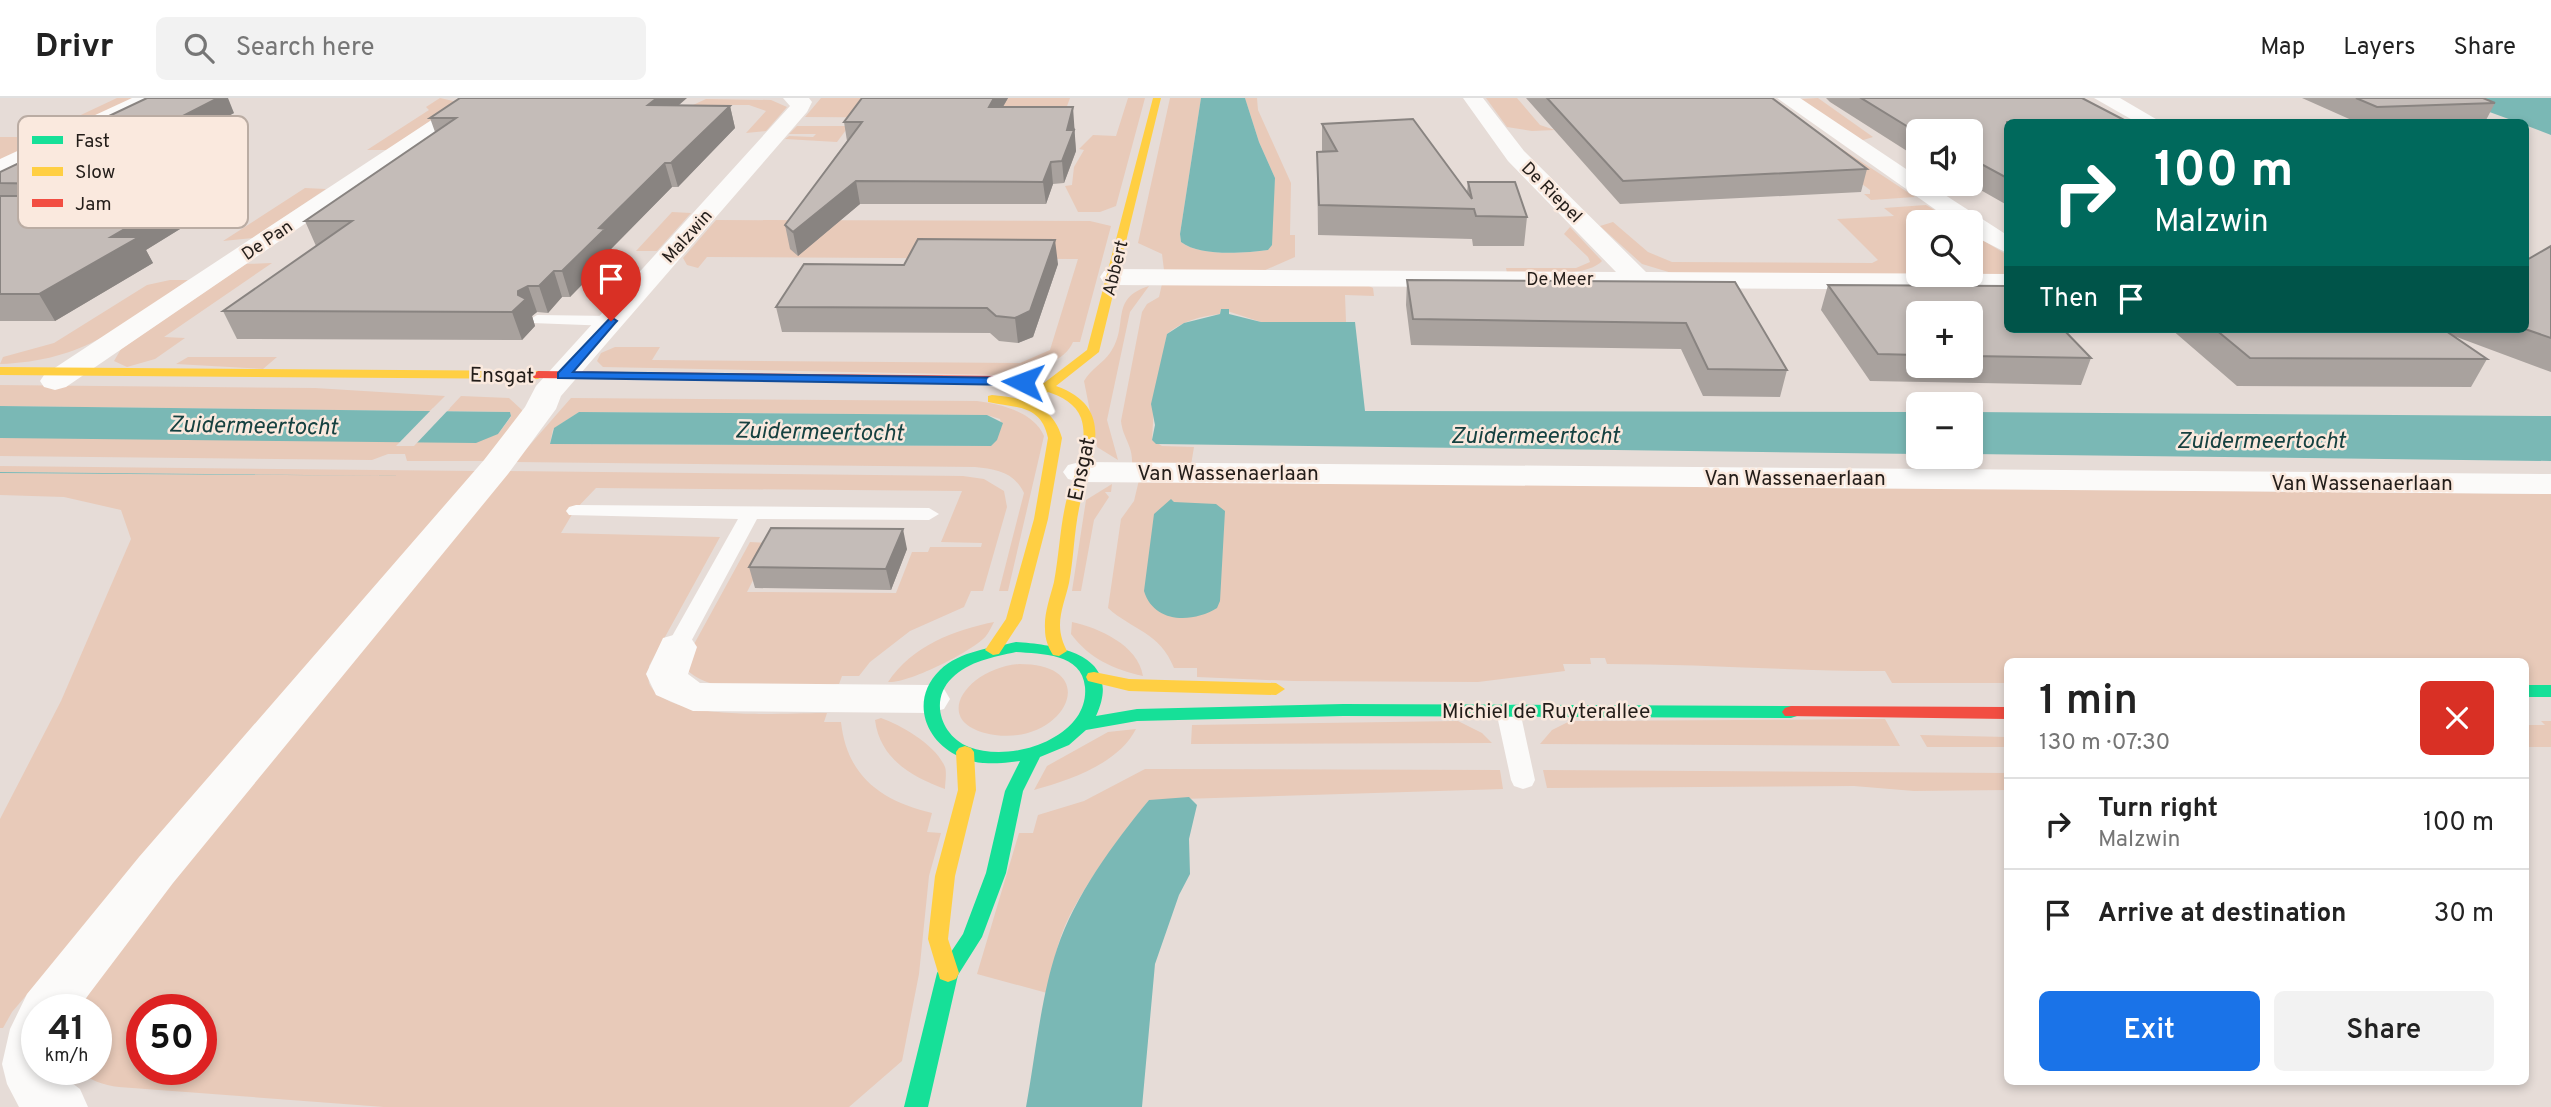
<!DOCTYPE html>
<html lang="en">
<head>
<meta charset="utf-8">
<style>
	:root { --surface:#fff; --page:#f2f2f2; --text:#222; --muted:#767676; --line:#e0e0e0; --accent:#1a73e8 }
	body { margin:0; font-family:Overpass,sans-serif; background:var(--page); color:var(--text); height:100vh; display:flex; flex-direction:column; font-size:26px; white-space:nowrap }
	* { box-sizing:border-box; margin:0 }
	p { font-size:23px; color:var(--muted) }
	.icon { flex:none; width:38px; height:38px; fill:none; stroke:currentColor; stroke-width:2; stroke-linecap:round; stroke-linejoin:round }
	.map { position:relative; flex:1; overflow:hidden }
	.sheet { position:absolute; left:2004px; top:560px; width:525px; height:427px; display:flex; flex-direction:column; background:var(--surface); border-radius:10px; box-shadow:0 4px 10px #0003 }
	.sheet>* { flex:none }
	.banner { position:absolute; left:2004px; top:21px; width:525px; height:214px; border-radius:10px; box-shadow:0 4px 10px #0003; background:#00695c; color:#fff; overflow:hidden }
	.tools { position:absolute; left:1906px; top:21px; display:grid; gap:14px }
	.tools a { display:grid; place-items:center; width:77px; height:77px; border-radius:10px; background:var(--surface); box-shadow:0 4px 10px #0003; font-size:35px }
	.speed { position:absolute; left:21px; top:896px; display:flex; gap:14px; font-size:35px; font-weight:700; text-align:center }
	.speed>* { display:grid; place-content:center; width:91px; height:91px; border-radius:50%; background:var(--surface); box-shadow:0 4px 10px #0003; line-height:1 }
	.speed small { font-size:18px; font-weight:400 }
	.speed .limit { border:10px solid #d22; background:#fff; color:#111 }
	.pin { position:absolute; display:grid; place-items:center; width:60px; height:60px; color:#fff; margin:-72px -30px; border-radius:50% 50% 50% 0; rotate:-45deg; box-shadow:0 0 7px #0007 }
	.pin .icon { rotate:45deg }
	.me { position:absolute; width:77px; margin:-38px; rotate:273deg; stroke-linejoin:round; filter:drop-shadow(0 0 5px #0008) }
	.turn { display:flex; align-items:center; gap:24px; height:147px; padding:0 35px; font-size:32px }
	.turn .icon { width:91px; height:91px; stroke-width:2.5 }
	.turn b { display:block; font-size:49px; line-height:60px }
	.then { display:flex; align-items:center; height:66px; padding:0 35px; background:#0003; gap:14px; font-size:26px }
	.round { display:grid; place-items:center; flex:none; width:74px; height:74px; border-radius:10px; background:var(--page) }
	.head { display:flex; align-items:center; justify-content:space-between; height:119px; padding:0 35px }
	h1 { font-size:42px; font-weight:600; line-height:52px }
	.action { display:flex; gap:14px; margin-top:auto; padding:14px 35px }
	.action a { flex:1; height:80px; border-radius:10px; background:var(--accent); color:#fff; font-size:28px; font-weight:600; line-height:80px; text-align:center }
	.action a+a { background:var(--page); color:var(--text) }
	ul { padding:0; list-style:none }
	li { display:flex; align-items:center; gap:21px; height:91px; padding:0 35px; border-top:2px solid var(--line) }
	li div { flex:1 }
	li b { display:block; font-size:26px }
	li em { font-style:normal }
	header { display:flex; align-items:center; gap:42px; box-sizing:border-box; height:98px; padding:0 35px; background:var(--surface); border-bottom:2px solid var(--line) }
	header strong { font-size:33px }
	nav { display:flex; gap:38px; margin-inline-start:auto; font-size:24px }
	.search { width:490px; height:63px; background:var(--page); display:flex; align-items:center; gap:18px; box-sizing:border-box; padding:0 24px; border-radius:10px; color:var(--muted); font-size:26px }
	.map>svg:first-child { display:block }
	.green { fill:#e8cab9; fill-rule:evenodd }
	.water { fill:#7ab8b5 }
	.pier { fill:#e6dcd7 }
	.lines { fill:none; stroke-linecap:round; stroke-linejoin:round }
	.lane { fill:#fbfaf9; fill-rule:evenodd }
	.street { fill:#fbfaf9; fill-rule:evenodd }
	.fast { fill:#16e098; fill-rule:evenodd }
	.slow { fill:#ffcf43; fill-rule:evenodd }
	.jam { fill:#f24e42; fill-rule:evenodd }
	.wall { fill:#a9a29e; fill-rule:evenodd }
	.shaded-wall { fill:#898481 }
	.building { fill:#c4bcb8; stroke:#898481; stroke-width:2 }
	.route { fill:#1a73e8; stroke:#114b97; stroke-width:2 }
	.labels { text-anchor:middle; stroke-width:5; stroke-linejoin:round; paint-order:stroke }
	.far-street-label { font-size:18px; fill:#231d19; stroke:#fae9de }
	.street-label { font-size:21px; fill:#231d19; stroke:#fae9de }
	.water-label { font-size:23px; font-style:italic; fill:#164140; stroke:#fae9de }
	.key { fill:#fae9de; stroke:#baaca3; stroke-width:2 }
	.key-label { font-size:19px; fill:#231d19 }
</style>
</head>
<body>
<header>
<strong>Drivr</strong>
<div class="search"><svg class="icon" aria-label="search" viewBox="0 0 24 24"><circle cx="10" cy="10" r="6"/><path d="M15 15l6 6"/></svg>Search here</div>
<nav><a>Map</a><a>Layers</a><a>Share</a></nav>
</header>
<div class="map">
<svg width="2551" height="1009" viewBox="0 0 2551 1009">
	<rect width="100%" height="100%" fill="#e6dcd7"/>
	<!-- green -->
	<path class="green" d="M117 0H136L0 64V39H34Z
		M440 0 453 3 454 7 387 52H367L429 12 426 9Z
		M821 0H1070L1060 27 960 20 805 19Z
		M1128 0H1145L1116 108 1100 114H1078L1065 88 1072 87 1074 69 1084 52 1079 51 1093 37 1116 38Z
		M1170 0H1201L1180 136 1181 144C1200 159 1245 155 1268 152L1275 80 1259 44 1245 0H1257L1258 12 1291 85 1290 137H1295V159L1263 173 1164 172 1162 156 1138 145Z
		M1486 0H1517L1540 27 1555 32 1532 33 1507 29Z
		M1818 0 1873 39 1860 43 1801 1Z
		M706 1 771 2 787 9 766 33 746 35 766 13 749 7H693Z
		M797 28H849L837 44 785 41 789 38 813 39 816 36H789Z
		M1833 45 1915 99 1871 102 1864 96H1870V92L1812 48Z
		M305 90 326 91 253 140 223 143Z
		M1926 107 1954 124H1918V177H1970L1971 135 2007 157V176L1996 178 1672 175 1642 166 1600 128 1613 124 1648 154 1672 164 1872 165 1878 162 1837 121 1894 118 1884 110Z
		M672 114 691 115 657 153H636Z
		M716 122 1090 123 1111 128 1080 244H1073C1063 268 1026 272 1003 274L1001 277 603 269 597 263 601 255 615 249H660L652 262 1020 265 1050 252 1078 161 707 159 698 170 687 167 683 160Z
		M1570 129 1602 163C1585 181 1531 174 1507 175L1506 170H1576L1590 164 1588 159 1564 136Z
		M272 165 164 239 185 240 155 261 127 269 114 263 121 251 246 166Z
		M170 182H188C121 228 85 263 0 266L3 259 54 245 147 187Z
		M1162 186 1367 187 1373 190 1374 198 1345 197 1346 224H1261L1221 211 1220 216C1201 218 1182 223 1167 236L1154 307 1152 342 1162 348 1194 349 1191 367 1132 366C1133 347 1123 341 1121 323L1142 214 1147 206 1159 199Z
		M1149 188 1130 214 1107 322 1118 362 1097 349 1084 283C1091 271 1103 265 1110 255 1130 227 1108 201 1149 188Z
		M188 259H277L263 271 176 266Z
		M0 287 315 290 445 298 430 313 0 308Z
		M461 298 509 300 522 312 523 318 485 363H407L405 356H388L372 362 0 358V340L498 336 511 319 510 314 447 313Z
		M571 300 977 303C1001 306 1034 314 1044 338L1008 493H999L1024 395C1014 374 996 371 975 369L515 364ZM579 314 987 317 1000 321 1002 328 991 348 550 346 553 331Z
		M0 368 476 373 12 914 3 930H0V721L61 603 131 441 121 412 64 399 0 397V375L409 378 0 374Z
		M508 373 963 378 984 381 1004 393 1007 409 983 493H971L964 509 910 533 870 564 859 578H842L839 586C796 588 720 603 687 572V559L750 444 772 445 747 494 896 495 912 454H928L930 449H981L982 445 941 444 962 393 596 390 574 413 561 435 720 439 649 568C649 573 648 580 649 585 667 626 788 614 827 615L824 624H841C847 679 882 703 932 715L927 734 941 735 929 778 919 876 902 963 849 1009H384L119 989C103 987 90 983 78 971H96V912H79L111 860ZM142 912H201V971H142Z
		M1139 382 2551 396V587H2525V564H2007V585H1892L1885 573C1792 573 1700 566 1607 566L1605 560H1590L1591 566H1563L1565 573 1478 584 1293 583 1197 579V570H1174C1160 534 1132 532 1108 510L1121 421 1134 403Z
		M1112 386 1111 394H1105L1109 399 1094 422 1081 493H1072L1086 402Z
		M994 524C992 528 989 534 986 538 973 553 908 586 888 584 912 548 954 532 994 524Z
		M1072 524C1099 530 1138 547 1143 578 1113 571 1090 561 1071 536Z
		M1019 566C1105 566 1065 647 995 637 928 627 964 571 1019 566Z
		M881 620C901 627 936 647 945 669 947 675 945 685 945 691 912 679 880 661 875 622Z
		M1885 621 1900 648 1540 646 1552 632 1570 623Z
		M1458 623 1482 635 1492 645 1191 646 1192 627Z
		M2541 623H2551V649H2525V627H2545Z
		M1136 631C1118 666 1070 682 1034 692L1047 668 1108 634Z
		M1920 637 2007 639V649H1927Z
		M1145 671 1500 672 1503 691 1149 702C1121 737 1091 777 1070 817 1057 842 1053 869 1047 895L977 876 1019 735H1033L1038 717 1084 703Z
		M1543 672 2007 675V692L1914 693 1854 688 1547 690Z"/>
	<!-- water -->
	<path class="water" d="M1201 0H1245L1259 44 1275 80 1272 147 1268 152C1245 155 1200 159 1181 144L1180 136Z
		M2451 0H2551V37L2525 27V24H2517Z
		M1221 211H1229V216L1261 224H1355L1365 313 1918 314V356L1156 346 1152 342 1155 327 1151 306 1167 236 1184 225 1220 216Z
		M0 308 510 314 511 318 498 336 476 345 0 340Z
		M579 314 987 317 1003 325 997 342 991 348 550 346 554 330Z
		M1971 314 2551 318V363L1971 356Z
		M0 374 409 378 0 375Z
		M1171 401 1174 404 1216 406 1225 413 1220 503 1217 510C1193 525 1154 526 1144 493L1154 416Z
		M1189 699 1197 707 1189 741 1190 776 1179 797 1155 866 1142 1009H1026C1035 960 1041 898 1057 851 1075 797 1113 746 1149 702Z"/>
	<!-- pier -->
	<path class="pier" d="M433 310H450L414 348H396Z"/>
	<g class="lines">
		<!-- lane -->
		<path class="lane" d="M537 217 611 218 619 223 611 228 532 225 529 222Z
			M576 407 929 410 939 416 929 422 757 421 688 549 677 556 666 549 738 421 569 417 566 413 569 409Z
			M1508 605 1516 608 1520 613 1535 682 1532 688 1523 691 1514 688 1511 682 1496 613 1500 608Z"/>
		<!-- street -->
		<path class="street" d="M132 0H158L155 4 0 77V61Z
			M465 0H489L66 289 55 292 44 289 40 283 44 277Z
			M783 0H809L812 4 807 14 561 298 556 311 508 376 173 785 77 912H37V971H58L61 977 80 991 88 1009H19L7 986 2 966 10 931 27 896 139 759 484 362 525 309 536 288 790 8Z
			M1463 0H1483L1524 53 1646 174 2007 176V192L1113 187 1104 185 1100 179 1104 173 1113 171 1616 174 1508 63Z
			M1777 0H1800L1918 79V86H1928L2007 137V155L1970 136V124H1953Z
			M2094 0H2120L2161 24H2136Z
			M1080 364 2551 376V396L1080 384 1068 381 1063 374 1068 367Z
			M677 536 691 540 697 549 688 576 700 585 929 587 944 591 950 601 944 611 929 615 693 613 656 597 646 576 663 540Z"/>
		<!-- fast -->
		<path class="fast" d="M1016 544C1060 547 1124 557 1096 618L1137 611 1343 606 1791 608 1797 610 1800 614 1797 618 1791 620 1343 618 1137 623 1086 632 1069 647 1040 659 1023 693 1006 775 982 839 958 877 928 1009H904L937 875 963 836 986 775 1005 693 1020 663C999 666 975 668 956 657 923 640 911 600 940 572 960 553 991 550 1016 544ZM1016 554C1041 556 1082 555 1085 589 1086 600 1083 610 1077 619 1056 649 1003 662 969 649 941 638 929 602 952 580 969 563 994 559 1016 554Z
			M2525 587H2551V599H2525Z"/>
		<!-- slow -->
		<path class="slow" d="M1153 0H1161L1099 254 1056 288C1118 310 1091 359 1080 406 1074 432 1074 459 1069 485 1066 499 1060 513 1060 527 1060 537 1063 545 1067 553L1059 558 1053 557C1048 549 1045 541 1045 531 1044 515 1050 500 1054 484 1059 457 1060 430 1066 404 1073 379 1090 346 1081 320 1076 306 1061 298 1048 294L1037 302H1029V296L1037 290 1006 286 1000 282 1006 278 1044 285 1087 252Z
			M0 269 538 273 544 277 538 281 0 277Z
			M992 297C1023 300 1053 306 1062 340L1048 421 1022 521 999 556 993 557 985 552 1006 521 1034 421 1048 340C1041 306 1015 310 988 304V298Z
			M1094 574 1129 581 1276 585 1285 591 1276 597 1129 593 1088 583 1086 579 1088 575Z
			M965 648 971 650 974 654 976 692 955 778 948 841 959 875 956 881 948 884 940 881 928 841 935 778 958 692 956 654 959 650Z"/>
		<!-- jam -->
		<path class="jam" d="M538 273 1006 278 1012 282 1006 286 534 280 532 277Z
			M1791 608 2007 609V621L1785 618 1782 614 1785 610Z"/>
	</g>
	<!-- wall -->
	<path class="wall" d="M862 0H1008L1003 9 1075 30 1074 33 1076 53 1064 85 1053 86 1046 106H860L798 158 790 151 785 127 847 43 844 24Z
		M1526 0H1772L1867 71 1861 94 1620 106Z
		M1826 0H2082L2007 24V107L1970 86V33H1918V60L1830 4Z
		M2302 0H2483L2495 5 2485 24H2356Z
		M679 8H730L735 30 678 89H672L611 151 612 156 570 199H562L548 215 537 214 532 218 535 228 522 242 237 241 223 213 316 148 305 123 435 34 430 20Z
		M234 15 79 98 193 123 146 152 153 165 55 223H0V74L92 31 90 27Z
		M1322 26 1467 94 1468 84 1527 119 1524 148H1473L1472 141 1318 137 1317 54H1322Z
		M2551 148V274L2454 238 2487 261 2471 289 2237 288 2171 231H2525Z
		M1058 166 1033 239 1018 245 999 243 990 235 782 234 776 209 904 167Z
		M1407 182 1735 184 1787 272 1780 299 1703 298 1681 251 1411 247 1406 207Z
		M1828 187 2007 188V231H2063L2091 260 2081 287 1870 283 1821 212ZM1918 215H1970V268H1918Z
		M907 451 891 492 755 490 749 469Z"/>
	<!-- shaded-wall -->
	<path class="shaded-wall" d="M218 0H228L234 15 61 107 50 86Z
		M657 0H687L654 29 648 7Z
		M994 0H1008L991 29 989 9Z
		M730 8 735 30 678 89 671 65Z
		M1073 9 1076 53 1064 85 1062 63 1067 32Z
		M1051 64 1053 86 1046 106 1043 84Z
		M665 65 672 89 611 151 612 156 570 199 562 173 599 130Z
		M856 83 860 106 798 158 793 134Z
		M181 98 193 123 146 152 153 165 55 223 39 196 111 139Z
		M1055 142 1058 166 1033 239 1018 245 1015 220Z
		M554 173 562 199 548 215 539 188Z
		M528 188 537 214 532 218 535 228 522 242 512 214 518 193Z
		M903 431 907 451 891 492 886 471Z"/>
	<!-- building -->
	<path class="building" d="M147 0H218L50 86 0 85V74L99 27H90Z
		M460 0H657L648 7 730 8 671 65H665L599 130 605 131 562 173H554L539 188H528L518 193V197L526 201 512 214 223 213 352 123H305L456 20H430Z
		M862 0H994L989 9H1073L1067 32H1074L1062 63 1051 64 1043 84 856 83 793 134 785 127 862 24H844Z
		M1547 0H1772L1867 71 1623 83Z
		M1861 0H2082L2128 24H2007V80L1970 60V33H1918V35Z
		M2356 0H2483L2495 5 2377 9Z
		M1413 21 1472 101 1468 84H1515L1527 119 1476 118 1474 111 1319 107 1317 54 1337 53 1322 26Z
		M0 98H181L111 139H139L39 196H0Z
		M918 141 1055 142 1030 213 1015 220 996 218 987 210 776 209 804 166 904 167Z
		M2551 148V240L2525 231V163Z
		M1407 182 1735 184 1787 272 1708 271 1686 225 1413 221Z
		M1828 187 2007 188V231H2063L2091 260 1970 258V215H1918V257L1878 256Z
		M2215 231H2443L2487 261 2250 260Z
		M771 430 903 431 886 471 749 469Z"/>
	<!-- route -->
	<path class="route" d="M611 219 617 223 615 225 573 274 1023 280 1029 284 1023 287 558 280V275Z"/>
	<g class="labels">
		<!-- far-street labels -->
		<g class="far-street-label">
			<text transform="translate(1552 94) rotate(45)" y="6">De Riepel</text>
			<text transform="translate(687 138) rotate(-48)" y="6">Malzwin</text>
			<text transform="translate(267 142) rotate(-34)" y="6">De Pan</text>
			<text transform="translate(1115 170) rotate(-76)" y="6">Abbert</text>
			<text x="1560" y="187">De Meer</text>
		</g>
		<!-- street labels -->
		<g class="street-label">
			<text transform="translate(502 277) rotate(1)" y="7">Ensgat</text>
			<text transform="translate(1081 371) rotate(-78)" y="7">Ensgat</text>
			<text x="1228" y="382">Van Wassenaerlaan</text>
			<text x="1795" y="387">Van Wassenaerlaan</text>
			<text x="2362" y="392">Van Wassenaerlaan</text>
			<text x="1546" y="620">Michiel de Ruyterallee</text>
		</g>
		<!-- water labels -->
		<g class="water-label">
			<text transform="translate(253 327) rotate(1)" y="8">Zuidermeertocht</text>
			<text transform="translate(819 333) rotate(1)" y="8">Zuidermeertocht</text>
			<text x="1535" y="345">Zuidermeertocht</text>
			<text x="2261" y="350">Zuidermeertocht</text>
		</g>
	</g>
	<!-- legend -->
	<rect x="18" y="18" width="230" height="112" rx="10" class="key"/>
	<rect x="32" y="38" width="31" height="8" fill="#16e098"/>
	<rect x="32" y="69" width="31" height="9" fill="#ffcf43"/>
	<rect x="32" y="101" width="31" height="8" fill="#f24e42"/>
	<g class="key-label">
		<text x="75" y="49">Fast</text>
		<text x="75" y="80">Slow</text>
		<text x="75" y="112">Jam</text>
	</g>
</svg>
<div class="tools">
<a><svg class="icon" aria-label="sound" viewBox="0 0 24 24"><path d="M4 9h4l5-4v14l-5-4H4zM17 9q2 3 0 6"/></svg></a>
<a><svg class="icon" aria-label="search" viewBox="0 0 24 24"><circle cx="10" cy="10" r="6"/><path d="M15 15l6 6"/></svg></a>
<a>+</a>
<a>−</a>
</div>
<div class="speed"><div>41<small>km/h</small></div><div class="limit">50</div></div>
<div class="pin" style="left:611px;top:223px;background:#d93025"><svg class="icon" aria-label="arrive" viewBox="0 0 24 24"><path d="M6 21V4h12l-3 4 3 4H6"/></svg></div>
<svg class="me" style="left:1023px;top:284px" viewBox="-20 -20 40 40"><path d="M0-17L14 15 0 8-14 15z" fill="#1a73e8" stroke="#fff" stroke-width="4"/></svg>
<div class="banner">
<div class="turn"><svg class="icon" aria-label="right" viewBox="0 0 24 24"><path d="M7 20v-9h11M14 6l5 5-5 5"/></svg><div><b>100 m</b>Malzwin</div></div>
<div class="then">Then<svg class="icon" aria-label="arrive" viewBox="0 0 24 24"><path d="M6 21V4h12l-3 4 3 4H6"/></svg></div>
</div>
<section class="sheet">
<div class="head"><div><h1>1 min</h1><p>130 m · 07:30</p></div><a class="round" style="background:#d93025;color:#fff"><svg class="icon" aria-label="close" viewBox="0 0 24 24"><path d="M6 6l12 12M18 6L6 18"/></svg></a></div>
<ul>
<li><svg class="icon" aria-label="right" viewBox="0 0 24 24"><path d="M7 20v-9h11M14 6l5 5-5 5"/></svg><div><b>Turn right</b><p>Malzwin</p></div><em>100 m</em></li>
<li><svg class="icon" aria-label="arrive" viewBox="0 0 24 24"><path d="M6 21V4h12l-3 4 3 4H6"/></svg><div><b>Arrive at destination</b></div><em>30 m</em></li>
</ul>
<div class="action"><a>Exit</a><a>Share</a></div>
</section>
</div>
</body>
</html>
